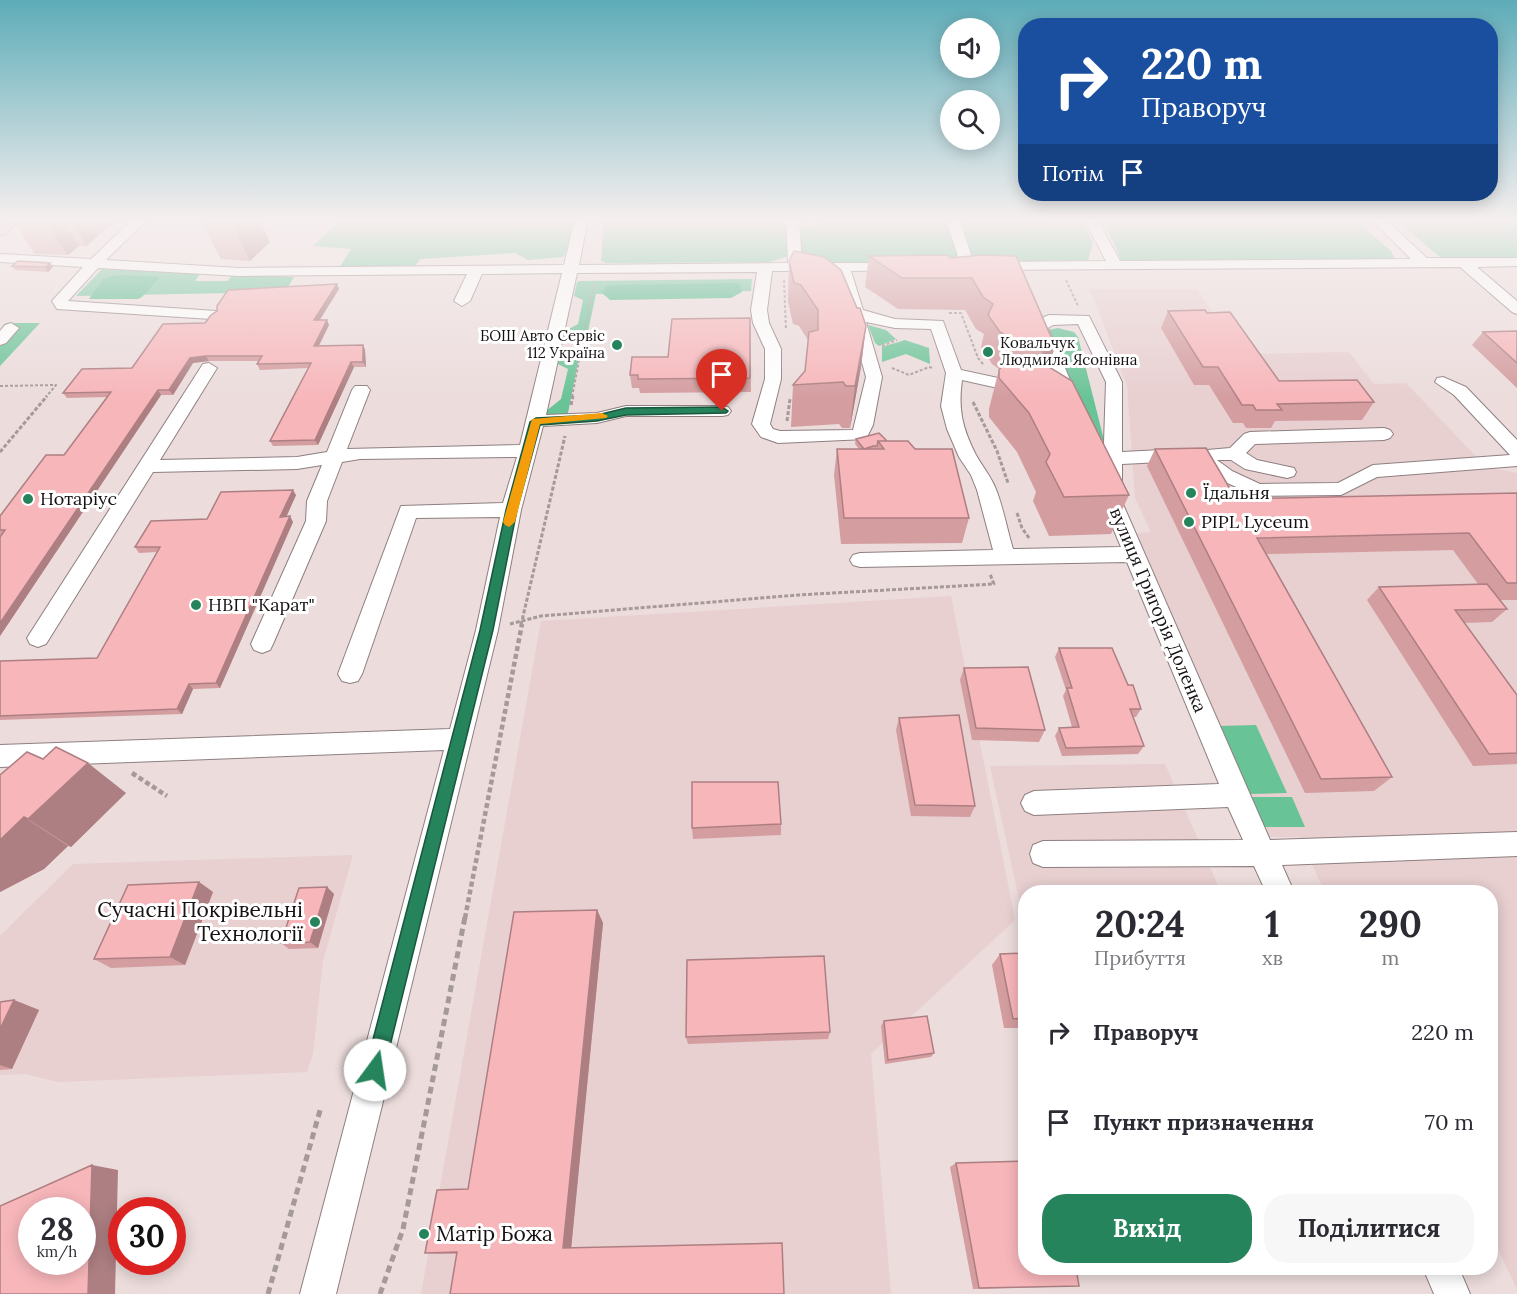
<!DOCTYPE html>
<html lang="uk">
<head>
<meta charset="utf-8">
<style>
	:root { --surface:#fff; --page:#f7f7f7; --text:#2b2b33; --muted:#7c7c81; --accent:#26845c }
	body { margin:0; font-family:Lora,serif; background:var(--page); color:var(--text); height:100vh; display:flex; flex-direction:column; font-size:22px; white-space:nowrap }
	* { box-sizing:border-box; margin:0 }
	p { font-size:20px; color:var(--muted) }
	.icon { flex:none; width:33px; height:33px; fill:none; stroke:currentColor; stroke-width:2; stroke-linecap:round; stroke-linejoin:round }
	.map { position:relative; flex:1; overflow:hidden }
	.details { position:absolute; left:1018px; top:885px; width:480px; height:390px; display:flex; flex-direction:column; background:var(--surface); border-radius:24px; box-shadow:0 3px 15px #0003 }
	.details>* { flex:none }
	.top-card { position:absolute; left:1018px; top:18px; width:480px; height:183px; border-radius:24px; box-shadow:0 3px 15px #0003; background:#1a4fa0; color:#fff; overflow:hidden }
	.tools { position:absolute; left:940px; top:18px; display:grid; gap:12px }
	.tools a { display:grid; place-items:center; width:60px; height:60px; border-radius:50%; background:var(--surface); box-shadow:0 3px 15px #0003; font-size:30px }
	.speed { position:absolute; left:18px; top:1197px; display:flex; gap:12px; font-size:30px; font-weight:700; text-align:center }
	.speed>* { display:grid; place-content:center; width:78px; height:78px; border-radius:50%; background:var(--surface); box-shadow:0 3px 15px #0003; line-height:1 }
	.speed small { font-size:15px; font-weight:400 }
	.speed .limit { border:9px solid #d22; background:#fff; color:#111 }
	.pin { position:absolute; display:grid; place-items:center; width:51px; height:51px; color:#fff; margin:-62px -26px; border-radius:50% 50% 50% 0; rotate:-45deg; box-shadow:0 0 6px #0007 }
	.pin .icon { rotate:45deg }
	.me { position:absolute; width:66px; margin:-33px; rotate:14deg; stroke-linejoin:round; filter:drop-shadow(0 0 4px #0008) }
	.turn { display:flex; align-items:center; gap:21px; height:126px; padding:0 24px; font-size:27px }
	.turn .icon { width:78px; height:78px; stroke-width:2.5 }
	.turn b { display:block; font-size:42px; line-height:51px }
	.then { display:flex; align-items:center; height:57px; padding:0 24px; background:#0003; gap:12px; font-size:22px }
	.eta { display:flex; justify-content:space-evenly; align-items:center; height:102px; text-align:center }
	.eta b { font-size:36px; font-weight:700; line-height:42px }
	.action { display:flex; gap:12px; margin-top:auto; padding:12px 24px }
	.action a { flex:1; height:69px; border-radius:24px; background:var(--accent); color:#fff; font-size:24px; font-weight:700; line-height:69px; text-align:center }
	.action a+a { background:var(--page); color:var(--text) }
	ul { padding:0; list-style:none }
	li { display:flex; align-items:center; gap:18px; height:90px; padding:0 24px }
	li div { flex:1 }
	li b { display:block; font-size:22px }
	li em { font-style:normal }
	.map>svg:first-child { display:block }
	.built { fill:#e8cfd0 }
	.green { fill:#68c396 }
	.forest { fill:#49b785 }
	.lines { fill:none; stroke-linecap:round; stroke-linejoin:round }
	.minor-casing { stroke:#8e7f80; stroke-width:2 }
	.major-casing { stroke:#9b6367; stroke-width:2 }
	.path-far3 { stroke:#a69999; stroke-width:2; stroke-dasharray:3 2; stroke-linecap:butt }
	.path-far2 { stroke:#a69999; stroke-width:3; stroke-dasharray:4 2; stroke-linecap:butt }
	.path-far1 { stroke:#a69999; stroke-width:4.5; stroke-dasharray:5 3; stroke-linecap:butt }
	.path { stroke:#a69999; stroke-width:5; stroke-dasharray:7 4.5; stroke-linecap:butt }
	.minor { fill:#fff; fill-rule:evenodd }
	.major { fill:#eebcc0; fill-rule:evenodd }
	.wall { fill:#d49da0 }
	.shaded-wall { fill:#ad7f82 }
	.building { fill:#f7b6ba; stroke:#ad7f82; stroke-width:1.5; fill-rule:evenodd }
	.route { fill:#26845c; stroke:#19563c; stroke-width:1.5 }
	.slow { fill:#f59e0b }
	.poi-dot { fill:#26845c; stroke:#fff; stroke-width:2 }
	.labels { text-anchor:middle; stroke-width:6; stroke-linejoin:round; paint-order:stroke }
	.far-poi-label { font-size:15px; fill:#161111; stroke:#fff; text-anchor:end }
	.poi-label { font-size:18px; fill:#161111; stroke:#fff; text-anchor:start }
	.street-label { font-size:18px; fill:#161111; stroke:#fff }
	.near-poi-label { font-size:21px; fill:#161111; stroke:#fff; text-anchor:end }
</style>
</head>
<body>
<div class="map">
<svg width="1517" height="1294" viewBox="0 0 1517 1294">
	<rect width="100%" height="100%" fill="#ecdcdc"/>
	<!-- built -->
	<path class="built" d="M1090 289H1197L1241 354 1349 352 1374 384 1406 383 1486 467 1517 473V1289L1491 1235V892H1325L1299 837H1261L1137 533 1151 532 1135 498 1127 386Z
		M951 596 1015 920 871 1054 891 1294H421L541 621Z
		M1165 764 1221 892H1026V913H1022L990 766Z
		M353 855 323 961 313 1054 307 1072 58 1082 25 1074 0 1075V936L73 864Z"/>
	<!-- green -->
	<path class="green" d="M341 219H577L570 247 563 257 528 260 515 253 420 259 415 266 339 268 351 249 313 246Z
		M604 219H788L789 254 786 257 770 262 607 263 601 261Z
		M840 219H942L948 221 958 257 952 262 805 263 799 258 798 229Z
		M976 219H1082L1093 243 1088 260 982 262 971 258 959 225 970 223Z
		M1103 219H1283L1291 221 1345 219 1358 222 1391 251 1395 259 1121 260Z
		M1395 219H1517V257L1441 258Z
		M102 269 200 274 195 281H227L233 275 294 277 285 292 76 296Z
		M752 279 751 291 596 294 586 341 563 338 567 330 578 324 583 300 574 296 577 282 580 281Z
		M6 323H40L0 366V346L17 328 2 327Z
		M868 325 886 330 896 339 879 346 875 343Z
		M1058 328 1074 332 1078 337 1104 440 1095 441 1048 330Z
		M905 340 929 348 930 364 906 354 882 362V347Z
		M580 352 567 418 554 419 546 415 545 412 561 399 568 369 558 364 557 358 564 354Z
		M1256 725 1287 793 1249 794 1219 726Z
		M1247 797H1292L1305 827H1259Z"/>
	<!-- forest -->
	<path class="forest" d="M116 275 157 276 159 278 142 297 138 299H89L103 279Z
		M735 283 740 284 742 292 731 298 610 300 602 293 606 286 621 285Z"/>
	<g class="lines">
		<defs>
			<path id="minor" d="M133 219H148L106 260 239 268 564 265 575 219H588L579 265 788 263 786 219H799L802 263H903L905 266 903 269 898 270 851 271 863 310 895 319 943 321 961 370 1031 385 1033 389 1031 393 1025 394 962 380C958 409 962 428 976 455 982 466 990 475 995 487 1003 506 1007 529 1013 549L1121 547 1102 502 1106 382 1078 324 1053 325 1048 328 1079 401 1076 405H1064L1032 327 1044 317 1049 315 1089 316 1122 382V452L1181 449 1188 451 1190 455 1188 459 1181 461 1122 464V502L1270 840 1517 832V856L1282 865 1294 892H1266L1254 866 1043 867 1033 863 1030 854 1033 845 1043 841 1243 840 1228 807 1034 815 1025 811 1021 803 1025 795 1034 791 1219 784 1127 562 860 567 853 565 850 560 853 555 860 553 993 550 977 490 971 475 959 457 947 429 941 406 946 373 931 329 895 328 866 322 882 377 873 425 866 439 778 443 761 437 752 424 765 379V349L753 323 751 310 757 272 577 273 546 415 597 413 626 406H722L728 407 731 411 728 415 722 416H626L597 423 543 426 521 510 498 630 336 1294H300L444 750 0 767V745L450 729 476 630 500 517 416 518 362 674 358 681 350 683 342 681 338 674 401 506 503 503 517 457 360 459 342 462 327 501 326 521 273 644 270 650 262 653 254 650 251 644 306 521 307 501 322 465 297 469 153 472 46 644 38 647 30 644 27 638 203 364 209 363 217 368 160 460 297 457 327 452 352 390 355 386H367L370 390 347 449 520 445 562 273 482 274 470 301 462 306 454 301 467 274 239 276 98 268 68 301 216 311 219 314 211 319 57 309 52 301 83 267 0 262V254L91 259ZM772 271H837L866 377 853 430 780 431 773 429 770 424 781 379V349L769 323 767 310Z
				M946 219H959L975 266 973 269H963L961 266Z
				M1084 219H1097L1120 261 1411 259 1371 219H1385L1427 258H1517V266L1477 267 1517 301V314L1512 312 1460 267 991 270 984 266 991 262 1106 261Z
				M11 323 19 328 6 343 0 345V331L5 325Z
				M1443 377 1466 387 1517 440V466L1377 477 1341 495 1257 496 1218 479 1204 470 1194 455 1196 451 1230 448 1244 434 1250 432 1384 428 1390 430 1393 434 1390 438 1384 440 1255 444 1246 453 1257 460 1294 468 1296 472 1294 476 1287 478 1245 469 1231 460H1217L1232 471 1260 484 1338 483 1373 465 1510 455 1454 395 1435 382 1437 378Z
				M1423 1268H1459L1470 1294H1434Z"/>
			<path id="major" d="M2 219H20L6 234 0 235V221Z"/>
		</defs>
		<!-- minor casing -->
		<use href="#minor" class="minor-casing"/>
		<!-- major casing -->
		<use href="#major" class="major-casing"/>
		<!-- path-far3 -->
		<path class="path-far3" d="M784 280 786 330
			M1066 280 1078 306
			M949 313H961L978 358 983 364
			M882 346 897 340
			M892 368 909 375 929 367 933 368
			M0 386 56 385 46 397
			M572 397 594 283"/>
		<!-- path-far2 -->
		<path class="path-far2" d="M973 402 997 451 1008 483
			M571 405 573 396
			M787 421 790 399
			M0 452 47 396
			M1017 513 1022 528 1029 538
			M510 624 541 616 798 595 994 584 990 574
			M521 625 565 436"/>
		<!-- path-far1 -->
		<path class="path-far1" d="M132 773 167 796
			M465 918 522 624"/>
		<!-- path -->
		<path class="path" d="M268 1294 321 1107
			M380 1294 403 1229 465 917"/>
		<!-- minor -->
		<use href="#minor" class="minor"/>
		<!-- major -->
		<use href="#major" class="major"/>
	</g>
	<!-- wall -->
	<path class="wall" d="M11 219H116L87 246H79L68 255 35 254Z
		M200 219H259L270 242 250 261 221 259Z
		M869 256 950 258 1055 346 1049 367 1129 495 1111 534 1049 536 1033 501 1036 492 1017 452 989 417V409L999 369 992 364 981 347 984 334 976 329 965 310 898 309 865 287Z
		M789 261 866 326 861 367 850 428H842L839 424 791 427 793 385 805 371 808 340 799 326 793 324 788 302Z
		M50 263 53 267 48 272 15 270 12 266Z
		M337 284 339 289 319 320 329 325 319 346 363 345 365 350 366 367H354L318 445 273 446 270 441 308 368 260 370 257 364 259 361H209L193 363 173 395H161L0 636V537L1 535 0 536V516L64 455 107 397 67 398 63 393 132 368 205 323Z
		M1168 311 1207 313 1279 381 1374 402 1362 420 1275 421 1271 428H1246L1243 423H1233L1209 385H1194L1161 328Z
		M750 318 751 392 640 393 639 388H632L630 375Z
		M1517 331V388L1472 345 1483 332Z
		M867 437 887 441 969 518 962 543 841 544 834 475 837 449H859L855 444 856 439Z
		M1155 449 1236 499 1517 493V600H1499L1507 609 1492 622 1464 623 1517 695V764L1473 766 1367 600 1379 587 1478 584 1453 550 1267 554 1392 777 1374 791 1305 793 1147 466Z
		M296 495 286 517 293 522 220 688 193 689 182 714 0 720V661L97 658 157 552 139 553 135 547 207 519Z
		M1059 648 1128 685 1141 709 1136 717H1133L1144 746 1138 754 1062 756 1055 736 1059 728 1072 727 1063 696 1066 690 1055 657Z
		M964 668 1045 730 1039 742 972 740 960 680Z
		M899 718 975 806 970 817 911 816 896 730Z
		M43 759 126 793 71 847 68 846 44 869 0 892Z
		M781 824V835L693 839 692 828Z
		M199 882 213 892 185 965 111 968 94 959Z
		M327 887 334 894 318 948 289 949 281 943Z
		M597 910 603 923 571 1248 457 1254H438L425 1253 468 1189Z
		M1026 953V1028H1004L992 965 1000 954Z
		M14 1000 39 1010 12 1069 0 1070V1002Z
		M884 1021 934 1053 931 1057 885 1064 881 1026Z
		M830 1032 828 1039 688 1044 686 1037Z
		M956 1163 1079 1286 973 1289 950 1167Z"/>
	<!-- shaded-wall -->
	<path class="shaded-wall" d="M43 219H61L79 246 68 255Z
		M69 219H116L87 246Z
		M230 219H259L270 242 250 261Z
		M50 263 53 267 48 272 45 267Z
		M337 284 339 289 316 326 314 320Z
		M327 320 329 325 316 351 314 346Z
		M866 326 861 367 850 428 855 386Z
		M363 345 365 350 366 367 363 362Z
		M1055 346 1045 378 1033 383 1043 351Z
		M206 356 209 361 193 363 173 395 169 390 190 358Z
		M351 362 354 367 318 445 315 440Z
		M158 390 161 395 0 636V623Z
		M293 490 296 495 284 522 280 517Z
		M290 516 293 522 220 688 216 683Z
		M189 684 193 689 182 714 177 709Z
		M88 763 126 793 71 847 28 819Z
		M24 817 68 846 44 869 0 892V840Z
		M199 882 213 892 185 965 170 957Z
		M327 887 334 894 318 948 310 942Z
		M597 910 603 923 571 1250 563 1248Z
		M14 1000 39 1010 12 1069 0 1065V1029Z
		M92 1165 118 1170 115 1294H88Z"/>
	<!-- building -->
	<path class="building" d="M794 251 824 257 841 270 857 308H860L866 326 855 386H846L843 382 793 385 805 371 809 332 818 330V310L801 285 794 283 789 261Z
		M948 255 950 258 982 255 1016 256 1055 346 1043 351 1024 347 1000 332 988 315 993 304 983 297 972 278H902L869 256Z
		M18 261 50 263 45 267 12 266Z
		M337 284 314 320H327L314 346 363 345V362H351L315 440 270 441 311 363 257 364 262 356H206L190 358 169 390H158L0 623V537L5 530H0V516L46 455H64L111 392 63 393 82 369 132 368 163 324 205 323 211 315 217 311V306L228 290Z
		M1205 310 1207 313 1230 312 1279 381 1357 380 1374 402 1277 404 1282 410H1256L1253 405H1242L1218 367H1203L1168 311Z
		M750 318V378L638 379V375H630L632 357H668L672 319Z
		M1517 331V363L1483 332Z
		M1005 362H1041L1072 381 1129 495 1064 497 1046 462 1050 454 1029 413 999 378V370Z
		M879 433 887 441H878L877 446H873L864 449 856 439Z
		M878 441H908L915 449H952L969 518H844L837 449H884Z
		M1206 448 1236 499 1517 493V583H1507L1469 533 1257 538 1392 777 1321 779 1155 449Z
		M293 490 280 517 290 516 216 683 189 684 177 709 0 716V661L97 658 160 547H135L151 521 207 519 221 492Z
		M1487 584 1507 609 1455 610 1517 695V753L1489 754 1379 587Z
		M1059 648H1112L1128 685H1133L1141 709H1130L1144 746 1066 748 1059 728 1079 727 1067 688H1072Z
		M1028 667 1045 730 976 728 964 668Z
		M959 715 975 806 915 805 899 718Z
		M56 747 88 763 28 819 24 817 0 840V775L27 752 43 759Z
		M692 782H778L781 824 692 828Z
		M199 882 170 957 94 959 128 885Z
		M327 887 310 942 281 943 299 888Z
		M597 910 563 1248 782 1243 784 1294H450L457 1252 425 1253 437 1190 468 1189 514 912Z
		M1026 953V1018L1013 1019 1000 954Z
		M824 956 830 1032 686 1037 687 960Z
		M14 1000 0 1029V1002Z
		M927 1016 934 1053 888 1060 884 1021Z
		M1026 1161V1268H1076L1079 1286 979 1288 956 1163Z
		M92 1165 88 1294H0V1206ZM32 1210H82V1262H32Z"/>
	<!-- sky -->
	<linearGradient id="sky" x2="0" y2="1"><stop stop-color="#5dacb8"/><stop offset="0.55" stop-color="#f6efef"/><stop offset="1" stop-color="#f6efef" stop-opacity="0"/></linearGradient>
	<rect width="1517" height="400" fill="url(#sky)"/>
	<!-- route -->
	<path class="route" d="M722 407 728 411 726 413 626 415 597 421 540 425 517 510 493 630 384 1070 381 1077 375 1080 368 1077 365 1070 480 630 506 510 530 422 536 418 597 415 626 408Z"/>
	<!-- slow -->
	<path class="slow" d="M602 413 608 416 606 418 540 424 515 522 509 527 505 525 503 522 532 419Z"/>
	<!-- markers -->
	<g class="poi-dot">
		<circle cx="617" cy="345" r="6"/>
		<circle cx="988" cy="352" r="6"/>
		<circle cx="1191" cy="493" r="6"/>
		<circle cx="28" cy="499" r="6"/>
		<circle cx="1189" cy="522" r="6"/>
		<circle cx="196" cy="605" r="6"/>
		<circle cx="315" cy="922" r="6"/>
		<circle cx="424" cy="1234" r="6"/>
	</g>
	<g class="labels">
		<!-- far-poi labels -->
		<g class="far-poi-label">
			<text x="605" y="341">БОШ Авто Сервіс<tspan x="605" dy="17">112 Україна</tspan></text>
			<text x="1000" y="348" text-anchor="start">Ковальчук<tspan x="1000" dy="17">Людмила Ясонівна</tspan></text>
		</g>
		<!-- poi labels -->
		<g class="poi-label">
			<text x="1203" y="499">Їдальня</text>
			<text x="40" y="505">Нотаріус</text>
			<text x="1201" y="528">PIPL Lyceum</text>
			<text x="208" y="611">НВП "Карат"</text>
		</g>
		<!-- street labels -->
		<g class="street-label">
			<text transform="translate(1158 610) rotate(67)" y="6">вулиця Григорія Доленка</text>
		</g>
		<!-- near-poi labels -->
		<g class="near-poi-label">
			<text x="303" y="917">Сучасні Покрівельні<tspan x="303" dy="24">Технології</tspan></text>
			<text x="436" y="1241" text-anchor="start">Матір Божа</text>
		</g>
	</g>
</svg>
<div class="tools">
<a><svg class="icon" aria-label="sound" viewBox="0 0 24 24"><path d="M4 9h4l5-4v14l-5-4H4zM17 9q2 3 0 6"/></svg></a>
<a><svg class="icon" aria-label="search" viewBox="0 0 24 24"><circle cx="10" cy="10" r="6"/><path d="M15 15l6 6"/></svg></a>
</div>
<div class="speed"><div>28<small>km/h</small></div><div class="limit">30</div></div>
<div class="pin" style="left:722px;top:411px;background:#d93025"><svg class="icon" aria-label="arrive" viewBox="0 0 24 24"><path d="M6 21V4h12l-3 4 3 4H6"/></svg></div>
<svg class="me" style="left:375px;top:1070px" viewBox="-20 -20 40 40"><circle r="19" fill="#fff"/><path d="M0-13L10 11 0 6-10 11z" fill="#26845c"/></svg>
<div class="top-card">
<div class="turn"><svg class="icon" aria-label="right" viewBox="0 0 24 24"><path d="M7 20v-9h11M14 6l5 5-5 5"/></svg><div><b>220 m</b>Праворуч</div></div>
<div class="then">Потім<svg class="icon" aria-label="arrive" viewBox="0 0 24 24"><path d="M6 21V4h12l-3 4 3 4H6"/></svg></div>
</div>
<section class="details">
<div class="eta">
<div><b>20:24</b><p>Прибуття</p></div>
<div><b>1</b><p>хв</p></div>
<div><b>290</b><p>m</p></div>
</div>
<ul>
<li><svg class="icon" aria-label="right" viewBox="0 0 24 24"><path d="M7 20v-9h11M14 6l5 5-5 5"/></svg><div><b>Праворуч</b></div><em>220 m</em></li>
<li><svg class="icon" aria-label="arrive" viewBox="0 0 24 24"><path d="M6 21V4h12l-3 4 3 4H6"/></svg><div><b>Пункт призначення</b></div><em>70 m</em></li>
</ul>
<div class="action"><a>Вихід</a><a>Поділитися</a></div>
</section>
</div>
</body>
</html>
